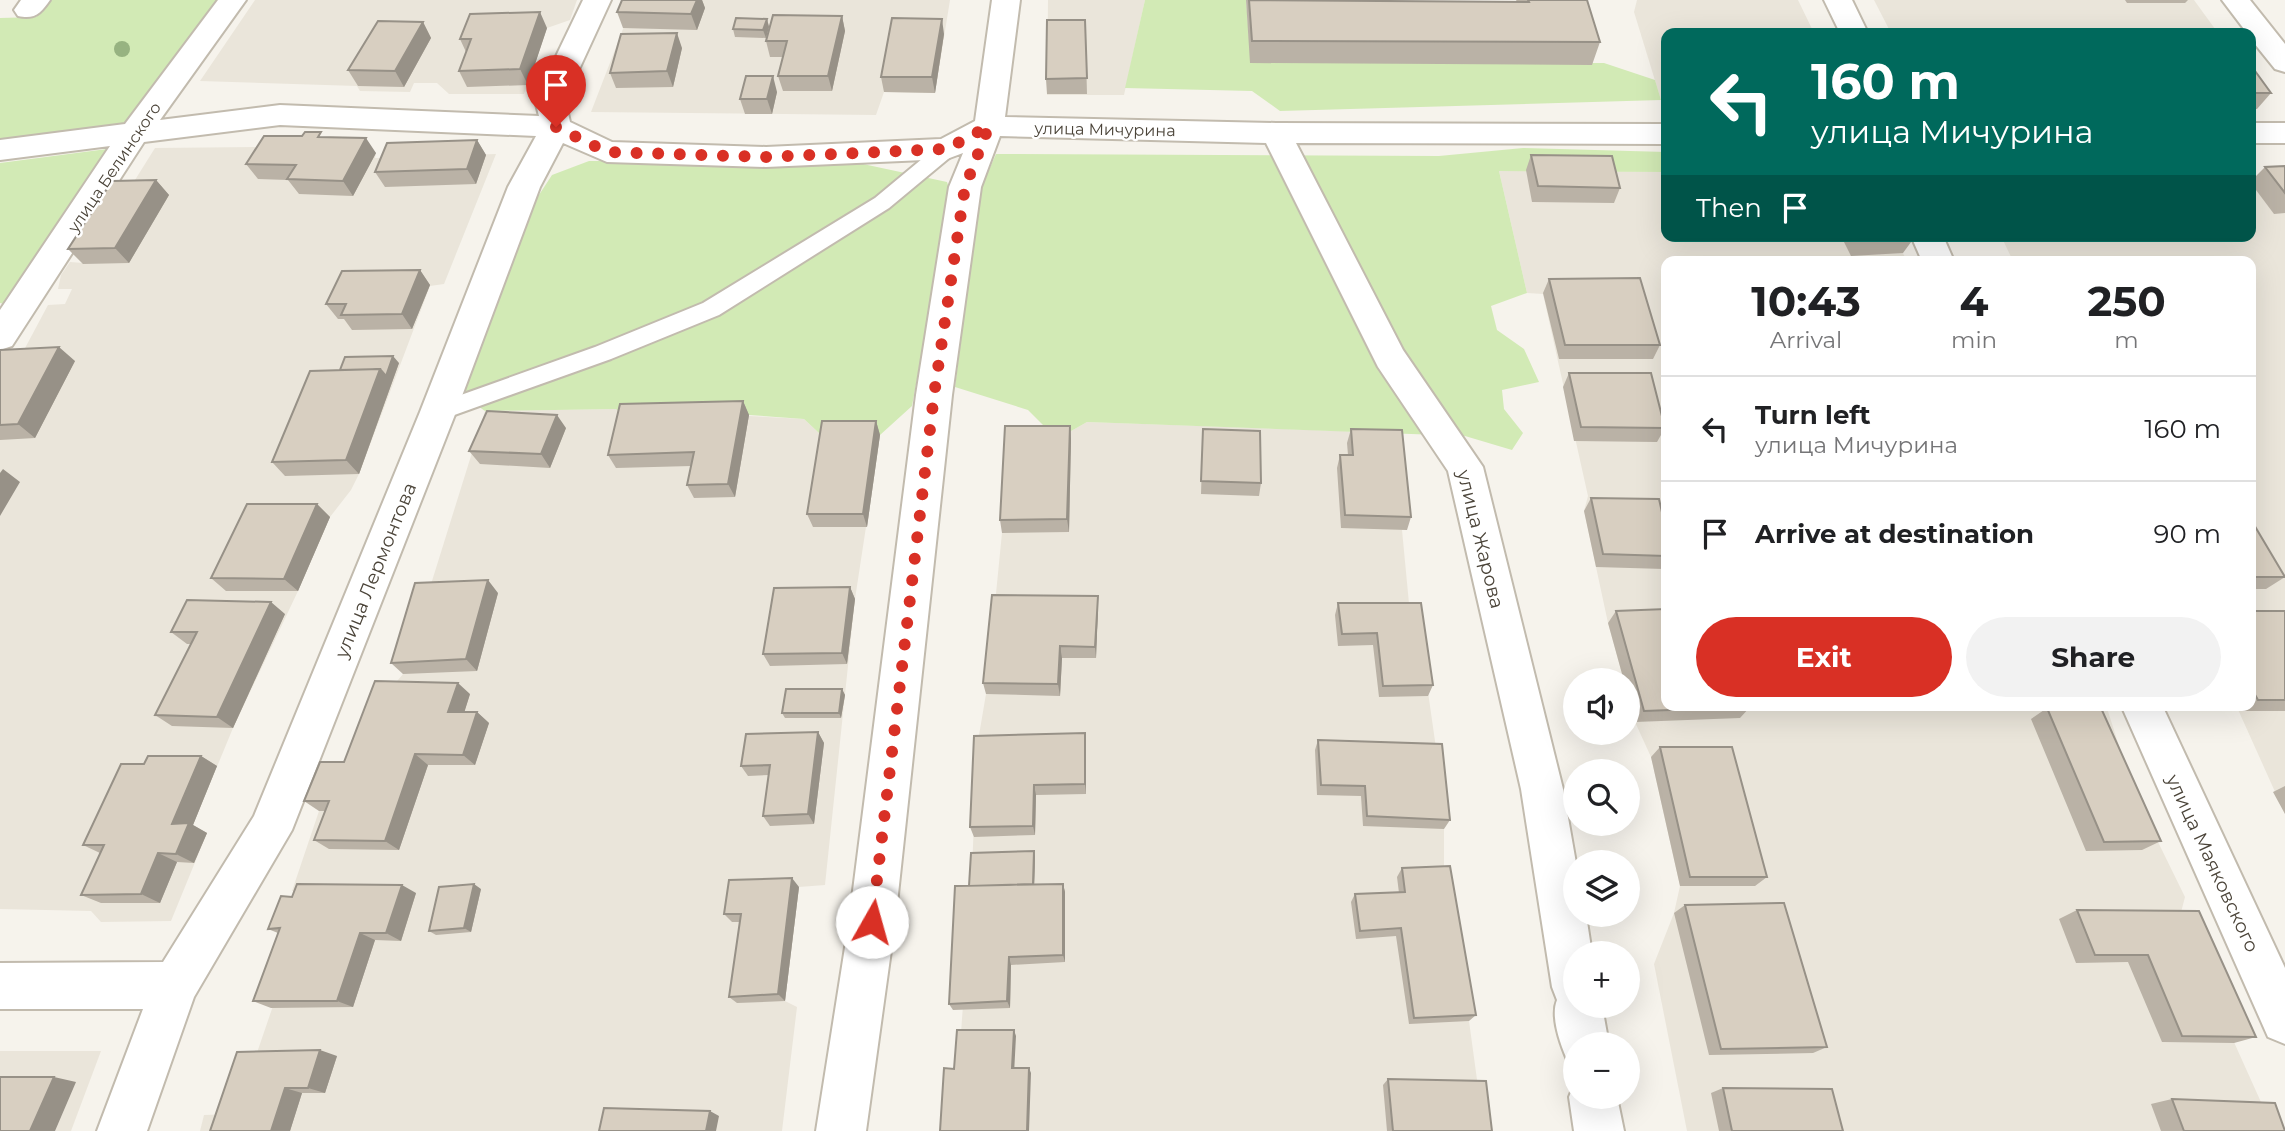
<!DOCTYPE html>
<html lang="en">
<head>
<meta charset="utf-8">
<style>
	:root { --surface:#fff; --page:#f2f2f2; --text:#202124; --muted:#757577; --line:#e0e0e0; --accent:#d93025 }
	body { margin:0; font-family:Montserrat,sans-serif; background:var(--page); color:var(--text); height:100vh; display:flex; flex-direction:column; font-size:26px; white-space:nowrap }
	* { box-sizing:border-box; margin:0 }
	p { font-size:23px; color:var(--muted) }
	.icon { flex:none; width:38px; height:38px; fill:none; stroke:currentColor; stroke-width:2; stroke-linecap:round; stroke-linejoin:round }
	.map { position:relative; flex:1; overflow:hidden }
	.sheet { position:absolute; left:1661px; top:256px; width:595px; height:455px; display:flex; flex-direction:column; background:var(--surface); border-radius:14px; box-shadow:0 7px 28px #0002 }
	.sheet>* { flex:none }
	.hud { position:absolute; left:1661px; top:28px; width:595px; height:214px; border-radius:14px; box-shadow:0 7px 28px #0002; background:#00695c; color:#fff; overflow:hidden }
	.fabs { position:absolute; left:1563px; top:668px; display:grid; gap:14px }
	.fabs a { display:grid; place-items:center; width:77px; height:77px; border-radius:50%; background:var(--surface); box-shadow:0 7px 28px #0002; font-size:35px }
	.pin { position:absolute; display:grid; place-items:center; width:60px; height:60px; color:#fff; margin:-72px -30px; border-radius:50% 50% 50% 0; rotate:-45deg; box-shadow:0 0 7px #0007 }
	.pin .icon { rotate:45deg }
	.me { position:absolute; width:77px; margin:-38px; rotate:7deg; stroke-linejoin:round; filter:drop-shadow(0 0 5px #0008) }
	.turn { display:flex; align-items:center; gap:24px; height:147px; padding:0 35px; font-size:32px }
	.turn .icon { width:91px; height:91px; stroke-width:2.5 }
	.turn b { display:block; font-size:49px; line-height:60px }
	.then { display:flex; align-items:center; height:66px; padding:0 35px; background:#0003; gap:14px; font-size:26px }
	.eta { display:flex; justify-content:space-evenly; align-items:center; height:119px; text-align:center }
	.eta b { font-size:42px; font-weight:700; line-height:49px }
	.primary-button { display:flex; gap:14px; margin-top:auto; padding:14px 35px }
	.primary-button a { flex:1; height:80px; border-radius:42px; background:var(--accent); color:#fff; font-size:28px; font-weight:700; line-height:80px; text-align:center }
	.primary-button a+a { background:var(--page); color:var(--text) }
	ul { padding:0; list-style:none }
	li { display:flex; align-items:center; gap:21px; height:105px; padding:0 35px; border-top:2px solid var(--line) }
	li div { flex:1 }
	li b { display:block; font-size:26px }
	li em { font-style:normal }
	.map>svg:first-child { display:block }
	.residential { fill:#eae5da }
	.green { fill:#d2eab5 }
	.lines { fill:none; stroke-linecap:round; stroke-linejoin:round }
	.service-casing { stroke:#c2bbae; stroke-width:4 }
	.minor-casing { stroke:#c2bbae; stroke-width:4 }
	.service { fill:#fff; fill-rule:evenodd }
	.minor { fill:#fff; fill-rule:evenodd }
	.tree { fill:#97b381 }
	.wall { fill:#bab2a6 }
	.shaded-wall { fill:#979187 }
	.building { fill:#d8cfc1; stroke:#979187; stroke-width:2 }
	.route { stroke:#d93025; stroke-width:12; stroke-dasharray:0 21.6 }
	.labels { text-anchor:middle; stroke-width:5; stroke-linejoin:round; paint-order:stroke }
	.far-street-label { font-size:16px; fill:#4b4439; stroke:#fff }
	.street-label { font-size:19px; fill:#4b4439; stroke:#fff }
</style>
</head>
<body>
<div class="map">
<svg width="2285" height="1131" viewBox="0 0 2285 1131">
	<rect width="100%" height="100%" fill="#f6f3ec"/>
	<!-- residential -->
	<path class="residential" d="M255 0H577L570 20 547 28 524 94H449L437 83H414L410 92 360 91 357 86 200 81Z
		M649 0H950L935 93 884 92 876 115 591 112 633 3Z
		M1048 0H1145L1124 95H1047Z
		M1637 0H1798L1814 33H1666V100H1661L1634 12Z
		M1874 0H2194L2218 33H1891Z
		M262 147 376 153 375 158 496 154 444 284 430 286 359 474 351 490 330 517 298 591 233 728 190 832 207 833 171 921 101 922 91 911 0 909V395L48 305 65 304 72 289H58L61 275 70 262 83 263 155 148Z
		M1526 170 1666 172V236H1894L1907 261H1666V705H2106L2134 793 2185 897 2179 920 2274 1131H1687L1654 964 1674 913 1680 886 1651 757 1635 722 1628 681H1624L1608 623 1584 511 1588 496 1543 294 1527 293 1499 171Z
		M2285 181V814L2236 705H2250V261H2013L2001 236H2250L2251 182Z
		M616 409 804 419 819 433 880 435 855 599 825 885 799 887 785 1001 797 1007 782 1131H200L204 1115 236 1114 312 892 292 891 319 811 358 772 388 692 403 674 485 411Z
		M1087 422 1397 433 1407 530H1402L1410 614 1417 615 1437 755 1444 829V875L1469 1021 1484 1131H944L958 1074 971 895 977 747 986 694 1002 533 1007 440 1057 439Z
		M0 1051H101L71 1131H0Z"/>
	<!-- green -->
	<path class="green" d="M52 0H220L125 124 0 142V18L36 17Z
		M1145 0H1246L1251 63H1604L1655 80 1661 100 1280 111 1252 91 1125 88Z
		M1523 148 1666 152V172L1499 171 1527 293 1491 306 1497 330 1524 349 1539 382 1502 390 1504 409 1523 433 1512 450 1465 436 1087 422 1057 439 1028 410 955 387 980 190 996 154 1439 156Z
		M107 149 4 304 0 303V163Z
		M589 161H849L947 182 951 194 912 406 880 435 819 433 804 419 749 415 628 418 616 409 485 411 458 392 535 201 552 175Z"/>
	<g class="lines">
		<defs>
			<path id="service" d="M947 143 954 144 957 149 954 154 889 208 719 315 611 359 446 418 438 421 430 418 427 412 430 406 595 347 703 303 875 198 940 144Z"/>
			<path id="minor" d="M21 0H50C41 13 35 20 18 16L14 10Z
				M218 0H246L160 120 280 105 539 116 535 100 583 0H611L565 100 570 122 612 142 766 147 941 139 975 121 992 0H1020L1005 117 1276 123 1666 124V144L1296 143 1403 350 1483 467 1563 789 1576 863 1575 915H1586L1592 954H1575V1006H1602L1609 1045H1575V1065L1568 1062C1561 1046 1550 1017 1557 1000L1552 987 1521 789 1448 471 1378 367 1266 143 1000 136 981 187 952 395 895 922 866 1131H816L849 922 916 395 949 187 963 153 947 159 766 167 607 162 563 143 540 187 456 412 292 830 194 997 147 1131H97L143 1009H0V963L163 962 254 816 420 412 508 187 536 136 280 125 144 142 12 346 0 350V310L110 146 0 160V140L125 124Z
				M1824 0H1852L1868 33H1840Z
				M2222 0H2250L2285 44V72L2275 69 2250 38V33H2247Z
				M2250 123H2285V143H2250Z
				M1911 236H1943L1954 261H1922Z
				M2121 705H2162L2285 968V1044L2268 1037Z
				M1575 1082V1097H1617L1624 1131H1574L1569 1097Z"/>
		</defs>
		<!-- service casing -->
		<use href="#service" class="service-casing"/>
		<!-- minor casing -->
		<use href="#minor" class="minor-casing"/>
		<!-- service -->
		<use href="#service" class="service"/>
		<!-- minor -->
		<use href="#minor" class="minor"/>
	</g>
	<!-- trees -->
	<circle class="tree" cx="122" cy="49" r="8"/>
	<!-- wall -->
	<path class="wall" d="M622 0H702L705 8 697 30 623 28 617 12Z
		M1246 0 1517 2 1516 0H1587L1600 42 1592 65 1250 63Z
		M2125 0H2188L2185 3H2127Z
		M842 16 845 31 832 91H783L778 76 783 57H770L766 41Z
		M767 19 769 27 766 38 735 37 733 29Z
		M1085 20 1087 94H1047L1046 79Z
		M423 22 431 38 404 87 358 86 348 70Z
		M547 28 528 85 467 87 459 71 466 52 460 39Z
		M944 34 935 93 884 92 881 77Z
		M682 48 673 87 616 88 610 73Z
		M2250 64 2271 93 2257 109H2250Z
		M777 92 772 114H745L740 99Z
		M325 137 376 153 353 196 299 194 288 180 258 179 246 164Z
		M477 140 486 155 476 184 385 187 375 172Z
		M1531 155 1620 188 1614 203 1532 202 1526 170Z
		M2285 166V213L2274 214 2250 182 2265 167Z
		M156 180 169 195 129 263 83 264 68 249Z
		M1841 236H1913L1914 238 1903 253 1851 256Z
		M420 270 430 285 412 329 352 330 344 319H338L326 304Z
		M1549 279 1660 345 1653 359H1559L1543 293Z
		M0 350 75 361 35 438 0 440Z
		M399 363 359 474 285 476 272 462 340 370Z
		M1569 373 1665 428 1657 442 1574 441 1563 387Z
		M743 401 749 415 735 497 694 498 687 485 691 466 616 468 608 455Z
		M876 421 880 435 867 527H813L807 514Z
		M1070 426 1071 439 1069 532 1002 533 1000 520Z
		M566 428 550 468 480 464 469 451Z
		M1203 429 1261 483 1259 496 1201 494Z
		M1351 429 1411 517 1407 530 1341 528 1337 468 1340 455H1348L1347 443Z
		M1591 498 1666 530V565L1664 569 1596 567 1584 511Z
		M317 504 330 517 298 591H226L211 578Z
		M2250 518 2285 577 2266 589H2250Z
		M850 587 855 599 847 664 770 666 763 654Z
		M498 593 477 671 403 674 391 663Z
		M1098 596V608L1096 658H1062L1060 696 986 694 983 683Z
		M1338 603H1421L1433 685 1428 696 1379 697 1373 645 1338 646 1335 615Z
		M1616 611 1750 707 1740 718 1635 722 1628 694V681H1624L1608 623Z
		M2250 611H2285V711H2238L2236 705H2250Z
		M285 614 233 728 172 726 155 715 191 644H187L171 632Z
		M842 689 845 695 841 718H785L782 713Z
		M470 694 464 712H477L489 723 475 765H428L399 850 329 849 314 840 325 811H319L304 801 344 762Z
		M2047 708 2161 841 2142 850 2086 851 2031 719Z
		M818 732 824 743 814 824 770 826 763 816 769 775 748 776 741 766Z
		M1085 733 1086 794 1036 795 1035 835 974 837 970 827Z
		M1318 740 1450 820 1444 829 1363 826 1361 796 1317 795 1315 750Z
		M1660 747 1767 877 1755 886H1680L1651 757Z
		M201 756 217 766 193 825 207 833 194 863 177 862 160 903H101L81 895 100 853 83 845 144 764Z
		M2285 786V814L2273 792Z
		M1034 851 1035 856 1034 884H1063L1065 892V962L1011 965 1010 1008 953 1010 949 1004Z
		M1402 868 1476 1015 1469 1021 1409 1024 1396 936 1356 939 1351 902 1355 894 1399 893 1397 877Z
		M799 887 785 1001 737 1003 729 997 740 922H732L724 914Z
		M481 889 471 932 436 935 429 931Z
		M416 893 401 941 375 940 353 1007 271 1008 253 1001 278 933 268 929 292 897Z
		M1685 905 1827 1047 1813 1053 1709 1055 1674 913Z
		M2077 910 2199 911 2256 1037 2234 1043 2162 1042 2128 962 2076 963 2059 919Z
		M337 1056 325 1093H302L290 1131H210Z
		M1388 1079 1492 1131H1387L1383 1085Z
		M1723 1088 1843 1131H1719L1711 1093Z
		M2172 1099 2285 1131H2161L2151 1104Z"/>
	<!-- shaded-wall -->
	<path class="shaded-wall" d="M697 0H702L705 8 697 30 691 14Z
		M540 12 547 28 528 85 520 69Z
		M842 16 845 31 832 91 828 76Z
		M767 19 769 27 766 38 763 30Z
		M942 19 944 34 935 93 932 77Z
		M423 22 431 38 404 87 395 71Z
		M677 33 682 48 673 87 667 71Z
		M773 76 777 92 772 114 767 99Z
		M366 138 376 153 353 196 343 181Z
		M477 140 486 155 476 184 467 169Z
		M156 180 169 195 129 263 115 248Z
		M420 270 430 285 412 329 402 314Z
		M59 347 75 361 35 438 18 424Z
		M393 356 399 363 359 474 346 460 380 369Z
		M743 401 749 415 735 497 728 484Z
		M557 415 566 428 550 468 541 454Z
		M876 421 880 435 867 527 863 514Z
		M1070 426 1071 439 1069 532 1067 519Z
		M3 469 20 482 0 516V473Z
		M317 504 330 517 298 591 284 579Z
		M488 580 498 593 477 671 466 659Z
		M850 587 855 599 847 664 842 653Z
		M1098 596V608L1096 658 1095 647Z
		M271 602 285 614 233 728 217 717Z
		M1060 646 1062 658 1060 696 1058 684Z
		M458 683 470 694 461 723 448 712Z
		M842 689 845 695 841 718 839 713Z
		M477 712 489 723 475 765 463 755Z
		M818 732 824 743 814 824 808 814Z
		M1085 733 1086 744V794L1085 784Z
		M415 754 428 765 399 850 385 841Z
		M201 756 217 766 193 825 207 833 194 863 176 854 172 824Z
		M1034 785 1036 795 1035 835 1033 826Z
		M1034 851 1035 856 1034 893 1033 888Z
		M158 853 177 862 160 903 141 894Z
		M792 878 799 887 785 1001 778 994Z
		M474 884 481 889 471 932 464 928Z
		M1063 884 1065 892V962L1063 955Z
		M402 885 416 893 401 941 386 933Z
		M360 933 375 940 353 1007 337 1001Z
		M1009 957 1011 965 1010 1008 1007 1001Z
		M1014 1030 1016 1036 1014 1074 1012 1068Z
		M320 1050 337 1056 325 1093 308 1088Z
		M1029 1068 1031 1073 1029 1131H1027Z
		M54 1077 76 1082 55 1131H30Z
		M285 1088 302 1093 290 1131H271Z
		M710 1111 719 1116 716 1131H706Z"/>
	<!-- building -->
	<path class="building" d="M622 0H697L691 14 617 12Z
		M1249 0 1529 2 1528 0H1587L1600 42 1252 41Z
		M540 12 520 69 459 71 471 39H460L470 14Z
		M773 15 842 16 828 76H778L787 41H766Z
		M736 18 767 19 763 30 733 29Z
		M892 18 942 19 932 77H881Z
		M1047 20H1085L1087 78 1046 79Z
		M378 21 423 22 395 71 348 70Z
		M2176 31 2229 32V33H2177Z
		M677 33 667 71 610 73 621 34Z
		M2250 64 2271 93H2250Z
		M746 76H773L767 99H740Z
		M305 132H321L318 137 366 138 343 181 287 179 296 165 246 164 264 136H302Z
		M477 140 467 169 375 172 387 143Z
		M1531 155 1612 156 1620 188 1538 186Z
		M2285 166V193L2265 167Z
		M156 180 115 248 68 249 112 181Z
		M1858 236H1913L1914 238 1860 241Z
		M420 270 402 314 341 315 346 304H326L342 271Z
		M1640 278 1660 345H1565L1549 279Z
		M59 347 18 424 0 425V350Z
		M393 356 386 376 380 369 340 370 345 357Z
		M380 369 346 460 272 462 310 371Z
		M1569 373H1651L1665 428 1581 427Z
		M743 401 728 484 687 485 694 452 608 455 620 404Z
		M487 411 557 415 541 454 469 451Z
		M822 421H876L863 514H807Z
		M1005 426H1070L1067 519 1000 520Z
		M1203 429 1260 431 1261 483 1201 481Z
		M1351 429 1402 430 1411 517 1345 515 1340 455H1353Z
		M1591 498 1659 499 1666 530V556L1603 554Z
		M247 504H317L284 579 211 578Z
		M2250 518 2285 577H2250Z
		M488 580 466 659 391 663 415 583Z
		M850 587 842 653 763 654 774 588Z
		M992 595 1098 596 1095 647 1060 646 1058 684 983 683Z
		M187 600 271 602 217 717 155 715 197 632H171Z
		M1338 603H1421L1433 685 1383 686 1377 633 1342 634Z
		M1666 609V705H1750V707L1644 711 1616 611Z
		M2250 611H2285V700H2258L2250 686Z
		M375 681 458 683 448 712H477L463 755 415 754 385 841 314 840 329 801H304L320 762H344Z
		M786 689H842L839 713H782Z
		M2047 708H2101L2161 841 2104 842Z
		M818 732 808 814 763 816 770 765 741 766 746 734Z
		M1085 733V784L1034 785 1033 826 970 827 974 736Z
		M1318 740 1442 744 1450 820 1367 816 1365 786 1321 785Z
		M1660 747H1732L1767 877H1690Z
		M148 756H201L172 824 189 823 176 854 158 853 141 894 81 895 104 845H83L121 764H144Z
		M1034 851 1033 884 969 886 971 853Z
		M1450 866 1476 1015 1414 1018 1401 928 1360 931 1355 894 1405 892 1402 868Z
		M792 878 778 994 729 997 741 914H724L729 880Z
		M297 884 402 885 386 933H360L337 1001H253L280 928 268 929 281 896 292 897Z
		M474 884 464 928 429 931 439 887Z
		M1063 884V955L1009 957 1007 1001 949 1004 955 886Z
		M1784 903 1827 1047 1721 1049 1685 905Z
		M2077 910 2199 911 2256 1037 2182 1036 2148 955H2095Z
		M957 1030H1014L1012 1068H1029L1027 1131H940L944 1068 954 1069Z
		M320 1050 308 1088H285L271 1131H210L237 1052Z
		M0 1077H54L30 1131H0Z
		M1388 1079 1486 1081 1492 1131H1393Z
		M1723 1088 1832 1089 1843 1131H1732Z
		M2172 1099 2275 1103 2285 1131H2184Z
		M604 1108 710 1111 706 1131H599Z"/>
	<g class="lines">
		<!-- route -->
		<path class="route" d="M556 127 607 152 766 157 947 149 989 126 965 187 961 213 934 395 872 922"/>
	</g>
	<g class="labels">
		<!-- far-street labels -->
		<g class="far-street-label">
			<text transform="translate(1105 129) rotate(1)" y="6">улица Мичурина</text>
			<text transform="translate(114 167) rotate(-56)" y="6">улица Белинского</text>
		</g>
		<!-- street labels -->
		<g class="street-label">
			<text transform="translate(1481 539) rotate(76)" y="7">улица Жарова</text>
			<text transform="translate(375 570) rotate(-68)" y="7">улица Лермонтова</text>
			<text transform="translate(2213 863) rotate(65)" y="7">улица Маяковского</text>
		</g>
	</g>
</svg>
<div class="fabs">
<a><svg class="icon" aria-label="sound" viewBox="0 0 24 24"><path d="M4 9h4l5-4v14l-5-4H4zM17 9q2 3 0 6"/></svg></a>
<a><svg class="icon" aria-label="search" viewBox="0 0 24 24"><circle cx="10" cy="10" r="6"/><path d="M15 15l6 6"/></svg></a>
<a><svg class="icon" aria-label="layers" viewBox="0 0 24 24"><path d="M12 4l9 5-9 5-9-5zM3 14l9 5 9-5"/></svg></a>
<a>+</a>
<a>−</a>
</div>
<div class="pin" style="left:556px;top:127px;background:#d93025"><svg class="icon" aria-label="arrive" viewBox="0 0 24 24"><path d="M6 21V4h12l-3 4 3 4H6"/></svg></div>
<svg class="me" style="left:872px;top:922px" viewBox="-20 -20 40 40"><circle r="19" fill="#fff"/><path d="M0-13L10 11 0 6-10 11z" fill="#d93025"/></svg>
<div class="hud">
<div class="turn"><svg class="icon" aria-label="left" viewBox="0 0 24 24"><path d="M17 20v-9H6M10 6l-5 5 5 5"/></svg><div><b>160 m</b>улица Мичурина</div></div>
<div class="then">Then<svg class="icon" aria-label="arrive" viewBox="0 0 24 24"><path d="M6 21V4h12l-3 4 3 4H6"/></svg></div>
</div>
<section class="sheet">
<div class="eta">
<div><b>10:43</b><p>Arrival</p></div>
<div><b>4</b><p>min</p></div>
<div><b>250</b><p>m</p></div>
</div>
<ul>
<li><svg class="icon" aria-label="left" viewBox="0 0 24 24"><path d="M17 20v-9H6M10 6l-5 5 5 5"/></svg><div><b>Turn left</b><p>улица Мичурина</p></div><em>160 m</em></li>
<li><svg class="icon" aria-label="arrive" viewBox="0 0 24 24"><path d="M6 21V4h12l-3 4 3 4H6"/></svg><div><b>Arrive at destination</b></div><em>90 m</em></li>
</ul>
<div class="primary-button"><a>Exit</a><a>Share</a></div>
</section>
</div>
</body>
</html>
